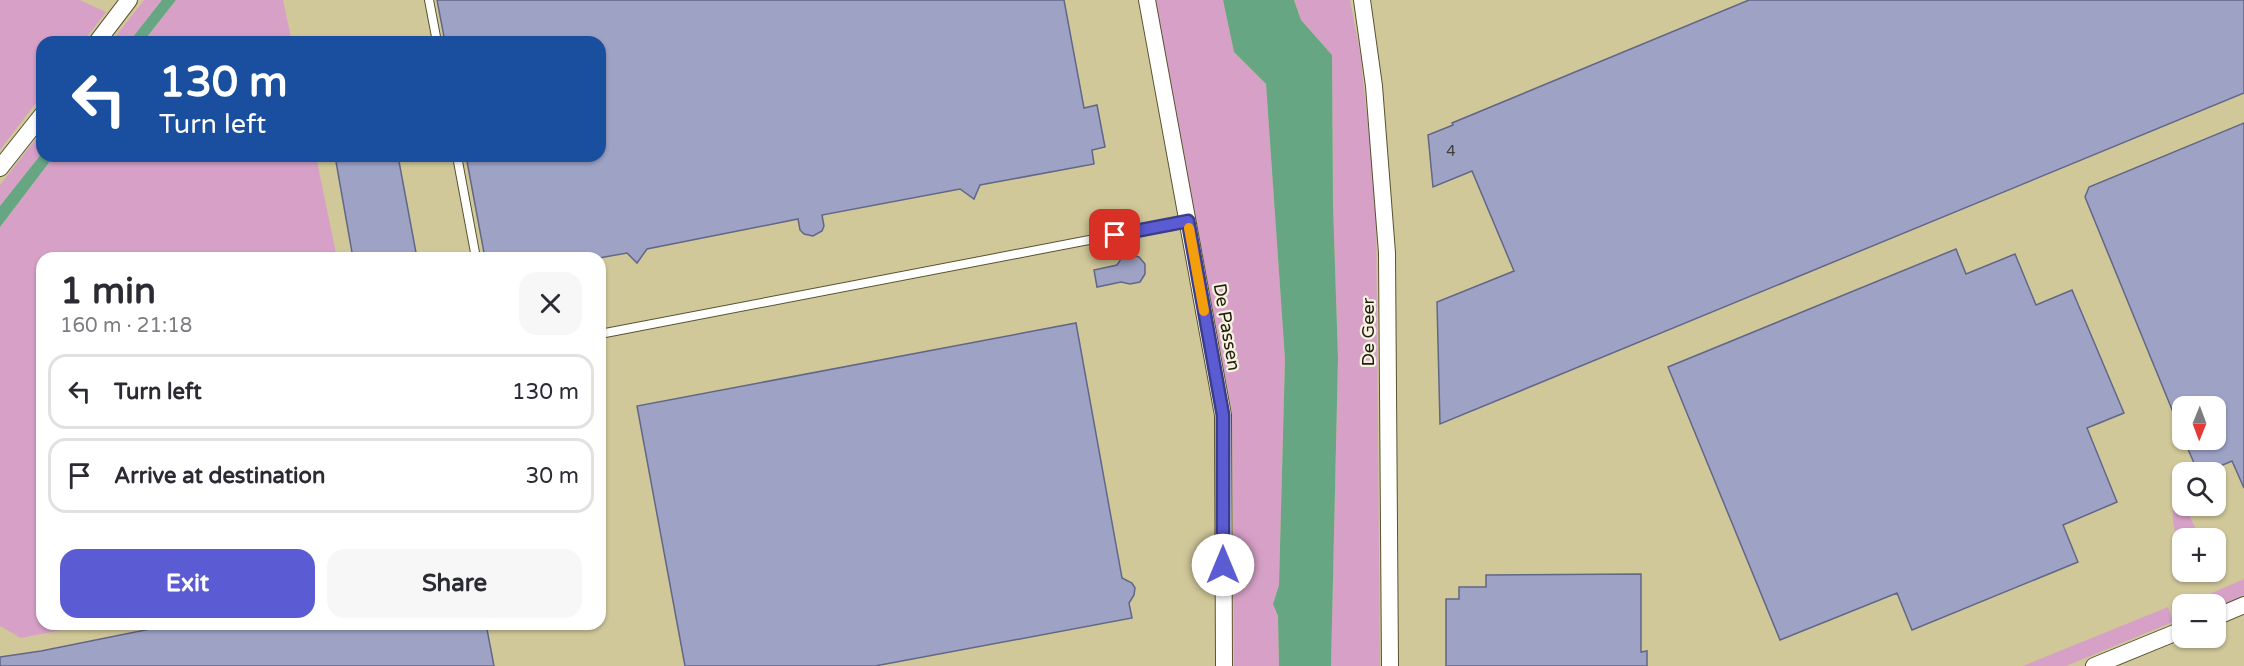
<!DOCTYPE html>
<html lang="en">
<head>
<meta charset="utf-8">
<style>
	:root { --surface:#fff; --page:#f7f7f7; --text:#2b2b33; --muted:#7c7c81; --line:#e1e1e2; --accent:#5b5cd4 }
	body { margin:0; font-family:"Varela Round",sans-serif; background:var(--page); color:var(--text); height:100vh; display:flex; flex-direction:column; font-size:22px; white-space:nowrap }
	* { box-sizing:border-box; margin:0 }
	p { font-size:20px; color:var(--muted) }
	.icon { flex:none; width:33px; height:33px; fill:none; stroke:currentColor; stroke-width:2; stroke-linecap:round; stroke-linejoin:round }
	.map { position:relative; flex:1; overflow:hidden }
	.sheet { position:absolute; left:36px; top:252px; width:570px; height:378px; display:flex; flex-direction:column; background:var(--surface); border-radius:18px; box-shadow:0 2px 4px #0004 }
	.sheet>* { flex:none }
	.guide { position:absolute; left:36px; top:36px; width:570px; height:126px; border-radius:18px; box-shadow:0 2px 4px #0004; background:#1a4fa0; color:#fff; overflow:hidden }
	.needle { width:39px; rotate:181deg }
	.buttons { position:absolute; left:2172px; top:396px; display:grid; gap:12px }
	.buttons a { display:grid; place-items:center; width:54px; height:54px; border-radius:12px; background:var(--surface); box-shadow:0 2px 4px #0004; font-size:30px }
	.pin { position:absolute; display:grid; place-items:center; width:51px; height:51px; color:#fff; margin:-26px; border-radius:12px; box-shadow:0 3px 9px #0006 }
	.me { position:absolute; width:66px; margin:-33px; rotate:0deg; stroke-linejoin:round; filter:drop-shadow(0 0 4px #0008) }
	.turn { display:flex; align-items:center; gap:21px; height:126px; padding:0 24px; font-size:27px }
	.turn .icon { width:78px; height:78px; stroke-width:2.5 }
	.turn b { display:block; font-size:42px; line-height:51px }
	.round { display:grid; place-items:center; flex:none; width:63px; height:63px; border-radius:18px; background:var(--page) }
	.overview { display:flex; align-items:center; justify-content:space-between; height:102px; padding:0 24px }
	h1 { font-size:36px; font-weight:700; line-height:45px }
	.action { display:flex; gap:12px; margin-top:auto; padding:12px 24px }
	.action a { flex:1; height:69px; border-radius:18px; background:var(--accent); color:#fff; font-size:24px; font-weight:700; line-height:69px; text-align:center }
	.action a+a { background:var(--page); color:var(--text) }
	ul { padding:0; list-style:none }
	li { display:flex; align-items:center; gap:18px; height:75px; margin:0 12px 9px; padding:0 12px; border:3px solid var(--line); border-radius:18px }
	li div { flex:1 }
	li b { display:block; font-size:22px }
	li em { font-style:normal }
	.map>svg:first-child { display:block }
	.built { fill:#d1c89a; fill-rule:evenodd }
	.green { fill:#d7a1c7 }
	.water { fill:#67a682 }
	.building { fill:#9ea3c6; stroke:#626687; stroke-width:1.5 }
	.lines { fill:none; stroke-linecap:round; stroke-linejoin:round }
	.service-casing { stroke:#595230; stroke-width:10 }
	.minor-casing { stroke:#595230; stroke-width:18 }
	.service { stroke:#fff; stroke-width:8 }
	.minor { stroke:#fff; stroke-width:16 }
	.route-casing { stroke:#3b3c8a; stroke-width:15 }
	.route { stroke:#5b5cd4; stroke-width:10 }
	.slow { stroke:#f59e0b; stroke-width:10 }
	.labels { text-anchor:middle; stroke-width:4.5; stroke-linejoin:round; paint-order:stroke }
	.number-label { font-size:15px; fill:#403e3d }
	.street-label { font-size:18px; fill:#201d0f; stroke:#f6f2df }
</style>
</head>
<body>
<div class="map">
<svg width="2244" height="666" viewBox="0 0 2244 666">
	<rect width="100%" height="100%" fill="#d9d2ab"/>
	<!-- built -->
	<path class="built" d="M0 0H2244V666H0ZM42 42H600V156H42ZM42 258H600V624H42ZM2182 406H2216V440H2182ZM2182 472H2216V506H2182ZM2182 538H2216V572H2182ZM2182 604H2216V638H2182Z"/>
	<!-- green -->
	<path class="green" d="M0 0H80L106 12 83 42H42V95L0 150Z
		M144 0H162L129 42H111Z
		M176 0H283L292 42H143Z
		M1155 0H1223L1234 52 1266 84 1285 359 1279 585 1273 604 1278 616 1279 666H1234L1232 413Z
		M1294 0H1350L1360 52 1376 197 1380 666H1331L1338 358 1333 206 1332 55 1301 20Z
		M42 131V153L0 206V185Z
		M54 156H316L337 258H42V624H93L21 638 0 626V227Z
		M2177 487 2182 506H2185L2200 538H2182V554C2173 529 2169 514 2177 487Z
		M2244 579V596L2216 608V604H2202L2198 599Z
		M2168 607 2173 622 2066 666H2023Z"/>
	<!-- water -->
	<path class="water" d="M162 0H176L143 42H129Z
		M1223 0H1294L1301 20 1332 55 1333 206 1338 358 1331 666H1279L1278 616 1273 604 1279 585 1285 359 1266 84 1234 52Z
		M42 153V156H54L0 227V206Z"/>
	<!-- building -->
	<path class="building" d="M437 0H1064L1084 108 1097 105 1105 147 1092 150 1094 164 980 185 974 199 960 189 822 215 824 226 822 231 813 236 804 234 800 230 798 219 647 249 637 263 627 253 599 258H485L466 156H600V42H445Z
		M1749 0H2244V93L1440 424 1437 302 1514 271 1472 171 1433 187 1428 135 1453 125 1452 123Z
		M2244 123V488L2232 461 2206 472H2198L2184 440H2216V406H2182V434L2085 197 2089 187Z
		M335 156H398L417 258H353Z
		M1956 249 1966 274 2015 254 2036 305 2072 290 2124 413 2087 428 2117 502 2063 525 2078 562 1912 630 1897 593 1780 640 1668 367Z
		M1129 255 1139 257 1145 264V274L1140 282 1130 284 1121 282 1097 287 1094 270 1117 265 1121 259Z
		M1076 323 1122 578 1132 583 1135 588 1134 595 1129 603 1132 618 875 666H685L637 406Z
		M1641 574V652L1647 651V666H1446V599H1459V587H1486V575Z
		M175 624H486L494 666H0V657L41 651Z"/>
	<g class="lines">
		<defs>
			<path id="service" d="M429 0 437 42
				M457 156 476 258
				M600 334 1188 221"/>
			<path id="minor" d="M1147 0 1223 415 1224 666
				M1362 0 1374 86 1387 253 1390 666
				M97 42 129 0
				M0 168 42 115
				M2216 617 2244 605
				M2094 666 2182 630"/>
		</defs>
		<!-- service casing -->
		<use href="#service" class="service-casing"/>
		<!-- minor casing -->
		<use href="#minor" class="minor-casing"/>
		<!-- service -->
		<use href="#service" class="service"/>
		<!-- minor -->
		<use href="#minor" class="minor"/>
	</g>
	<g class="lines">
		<defs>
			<path id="route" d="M1115 235 1188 221 1223 415V565"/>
		</defs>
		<!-- route casing -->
		<use href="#route" class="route-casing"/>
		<!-- route -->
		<use href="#route" class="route"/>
		<!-- slow -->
		<path class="slow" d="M1189 228 1204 311"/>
	</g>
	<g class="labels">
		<!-- number labels -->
		<g class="number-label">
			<text x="1451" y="156">4</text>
		</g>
		<!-- street labels -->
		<g class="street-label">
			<text transform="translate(1227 327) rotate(80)" y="6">De Passen</text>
			<text transform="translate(1368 332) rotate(-90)" y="6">De Geer</text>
		</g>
	</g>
</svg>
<div class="buttons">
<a><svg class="needle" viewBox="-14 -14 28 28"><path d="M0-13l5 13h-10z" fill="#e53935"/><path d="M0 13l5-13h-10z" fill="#7c7c81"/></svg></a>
<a><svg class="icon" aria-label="search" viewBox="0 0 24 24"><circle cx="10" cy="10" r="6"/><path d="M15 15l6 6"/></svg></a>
<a>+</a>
<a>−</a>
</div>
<div class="pin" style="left:1115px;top:235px;background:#d93025"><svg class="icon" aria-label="arrive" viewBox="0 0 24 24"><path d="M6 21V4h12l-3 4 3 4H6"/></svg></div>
<svg class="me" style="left:1223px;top:565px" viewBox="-20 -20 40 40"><circle r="19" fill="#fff"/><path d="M0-13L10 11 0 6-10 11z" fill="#5b5cd4"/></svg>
<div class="guide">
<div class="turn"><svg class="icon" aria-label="left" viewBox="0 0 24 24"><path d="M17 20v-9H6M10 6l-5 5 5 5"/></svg><div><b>130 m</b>Turn left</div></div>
</div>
<section class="sheet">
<div class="overview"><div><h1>1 min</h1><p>160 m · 21:18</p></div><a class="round"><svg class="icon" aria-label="close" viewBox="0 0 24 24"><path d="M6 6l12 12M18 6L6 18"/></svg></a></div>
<ul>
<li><svg class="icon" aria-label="left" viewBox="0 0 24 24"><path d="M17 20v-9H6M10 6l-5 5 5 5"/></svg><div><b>Turn left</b></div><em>130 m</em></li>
<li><svg class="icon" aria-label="arrive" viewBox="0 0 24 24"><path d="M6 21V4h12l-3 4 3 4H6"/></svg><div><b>Arrive at destination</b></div><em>30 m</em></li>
</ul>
<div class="action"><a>Exit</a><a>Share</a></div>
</section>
</div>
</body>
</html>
